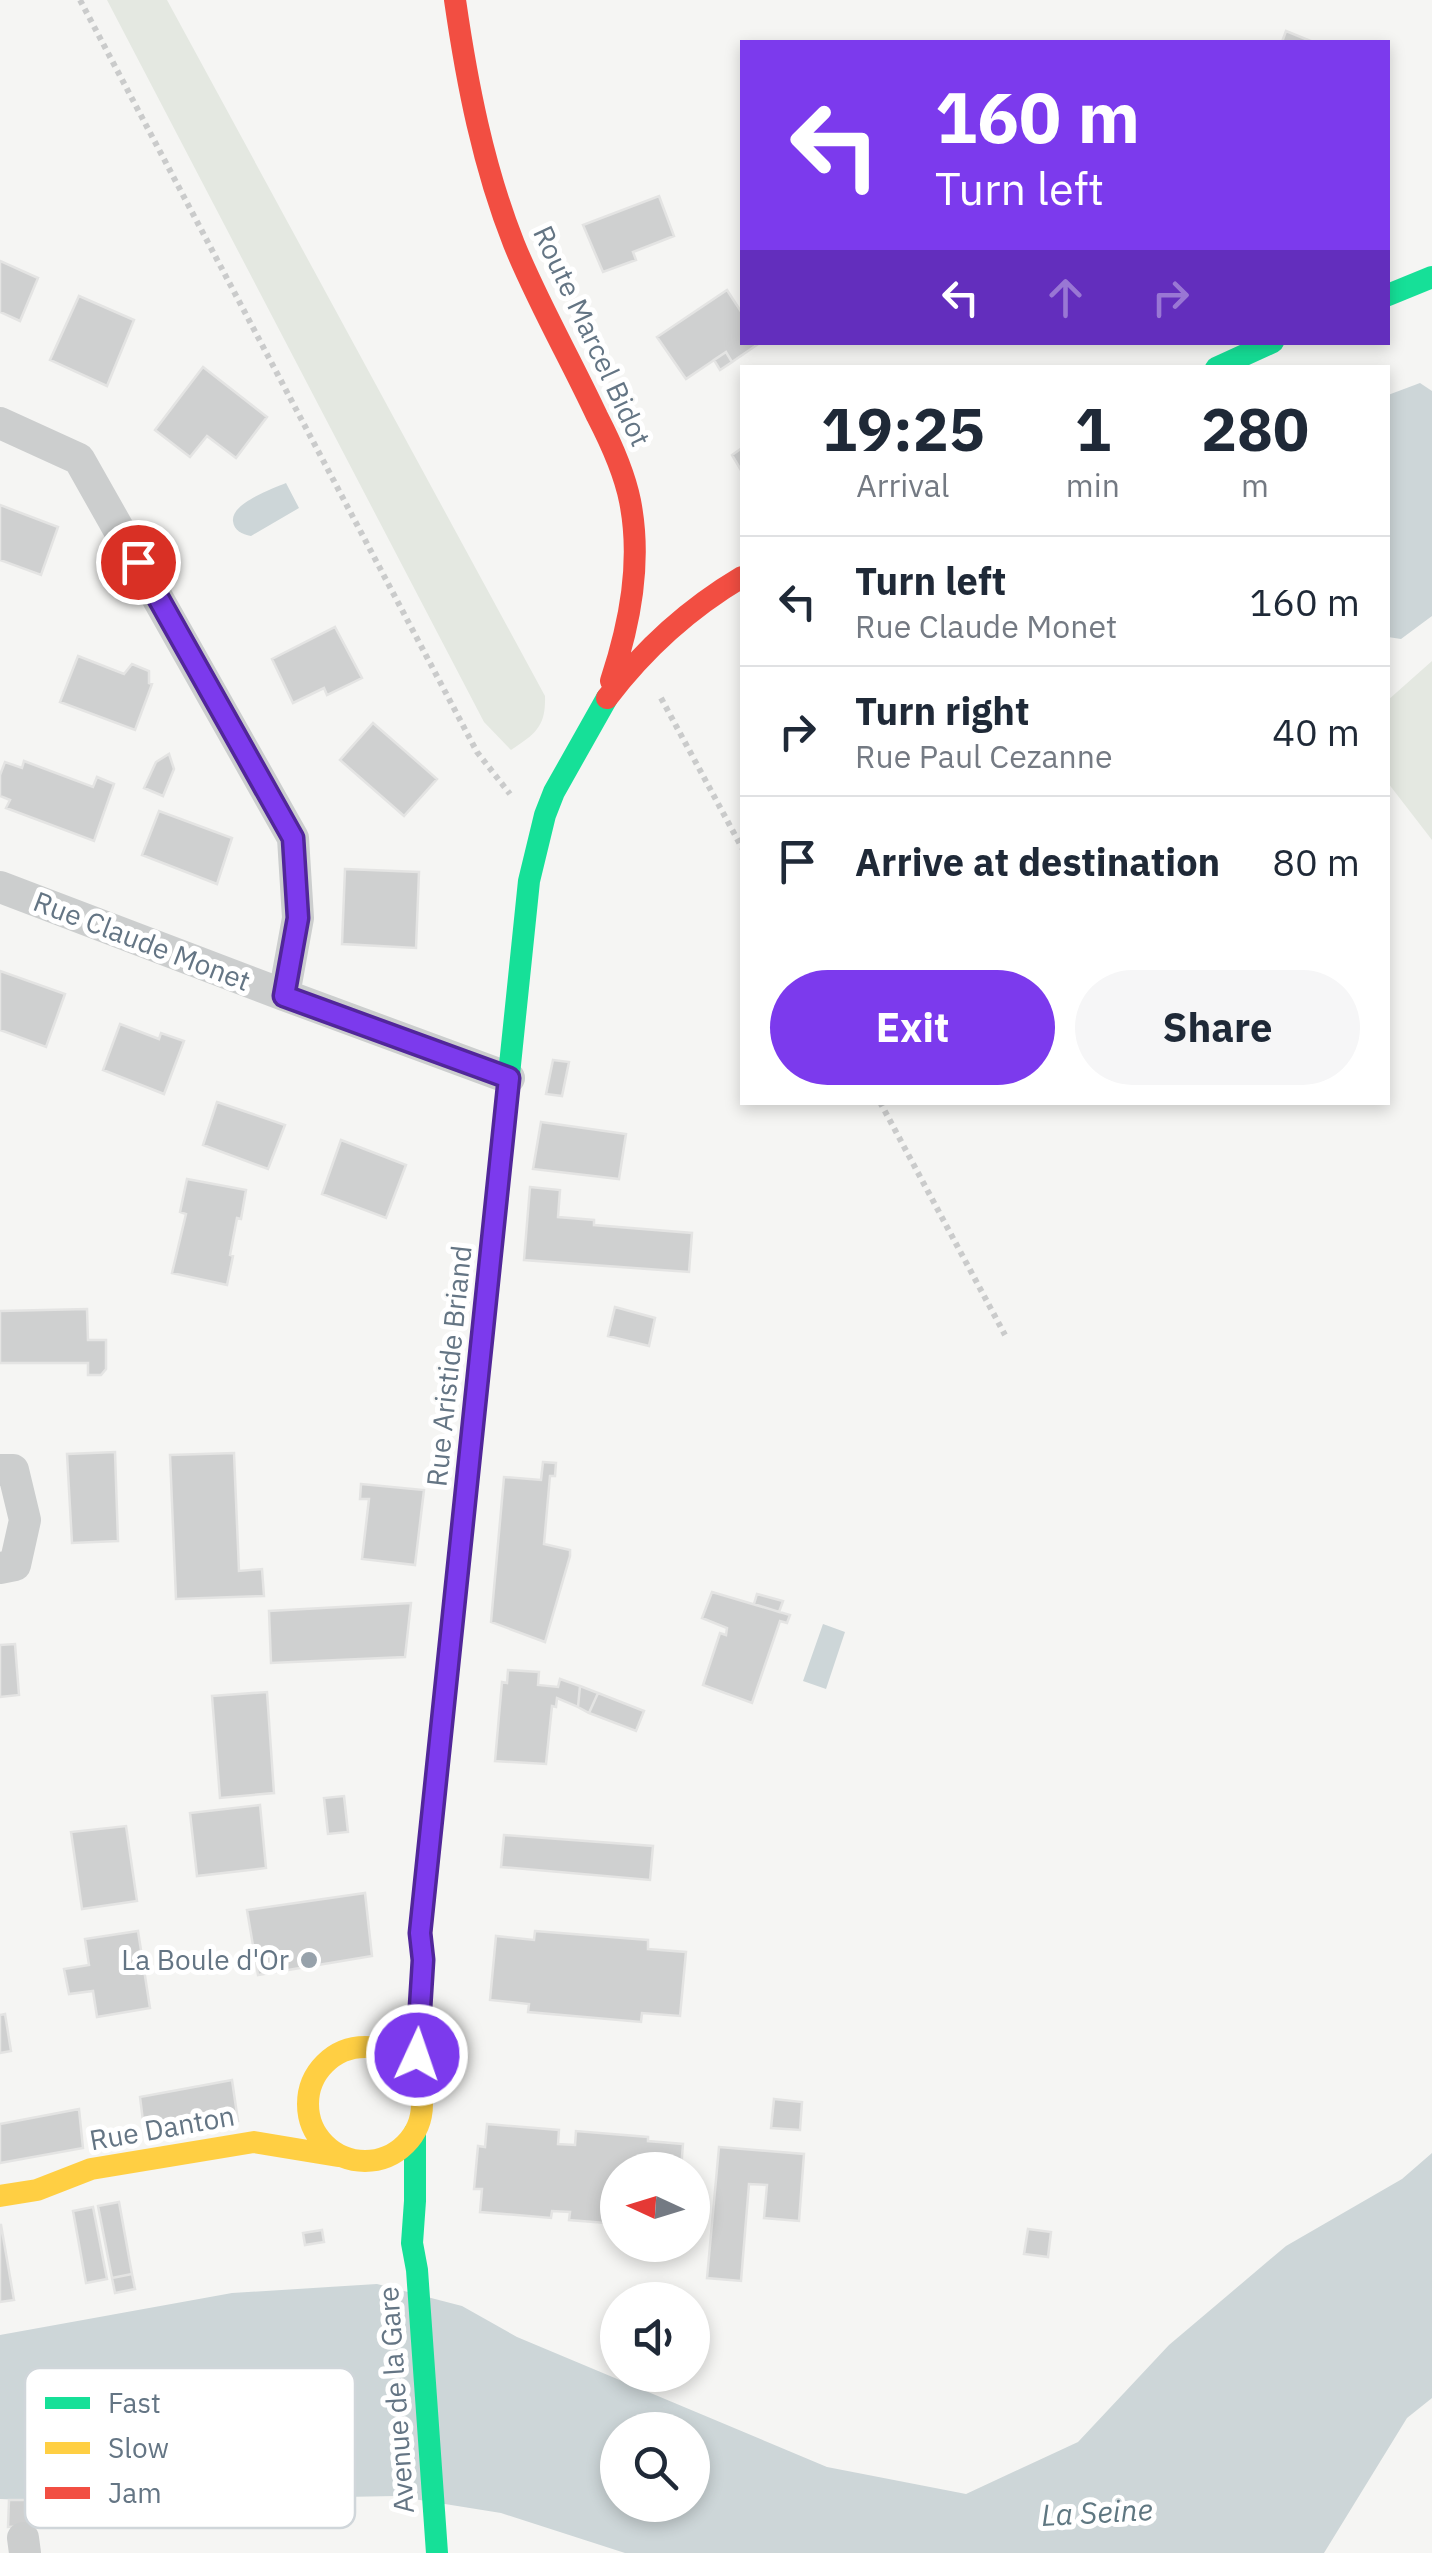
<!DOCTYPE html>
<html lang="en">
<head>
<meta charset="utf-8">
<style>
	:root { --surface:#fff; --page:#f6f6f7; --text:#1f2937; --muted:#747a83; --line:#e0e1e3; --accent:#7c3aed }
	body { margin:0; font-family:"IBM Plex Sans",sans-serif; background:var(--page); color:var(--text); height:100vh; display:flex; flex-direction:column; font-size:38px; white-space:nowrap }
	* { box-sizing:border-box; margin:0 }
	p { font-size:32px; color:var(--muted) }
	.icon { flex:none; width:55px; height:55px; fill:none; stroke:currentColor; stroke-width:2; stroke-linecap:round; stroke-linejoin:round }
	.map { position:relative; flex:1; overflow:hidden }
	.drawer { position:absolute; left:740px; top:365px; width:650px; height:740px; display:flex; flex-direction:column; background:var(--surface); border-radius:0px; box-shadow:0 5px 15px #0003 }
	.drawer>* { flex:none }
	.hud { position:absolute; left:740px; top:40px; width:650px; height:305px; border-radius:0px; box-shadow:0 5px 15px #0003; background:#7c3aed; color:#fff; overflow:hidden }
	.needle { width:65px; rotate:274deg }
	.fabs { position:absolute; left:600px; top:2152px; display:grid; gap:20px }
	.fabs a { display:grid; place-items:center; width:110px; height:110px; border-radius:50%; background:var(--surface); box-shadow:0 5px 15px #0003; font-size:50px }
	.pin { position:absolute; display:grid; place-items:center; width:85px; height:85px; color:#fff; margin:-42px; border:5px solid #fff; border-radius:50%; box-shadow:0 2px 10px #0007 }
	.me { position:absolute; width:110px; margin:-55px; rotate:3deg; stroke-linejoin:round; filter:drop-shadow(0 0 8px #0008) }
	.turn { display:flex; align-items:center; gap:35px; height:210px; padding:0 30px; font-size:45px }
	.turn .icon { width:130px; height:130px; stroke-width:2.5 }
	.turn b { display:block; font-size:70px; line-height:85px }
	.lanes { display:flex; align-items:center; height:95px; padding:0 30px; background:#0003; justify-content:center; gap:50px; direction:ltr }
	.lanes .off { opacity:.35 }
	.eta { display:flex; justify-content:space-evenly; align-items:center; height:170px; text-align:center }
	.eta b { font-size:60px; font-weight:700; line-height:70px }
	.action { display:flex; gap:20px; margin-top:auto; padding:20px 30px }
	.action a { flex:1; height:115px; border-radius:60px; background:var(--accent); color:#fff; font-size:40px; font-weight:700; line-height:115px; text-align:center }
	.action a+a { background:var(--page); color:var(--text) }
	ul { padding:0; list-style:none }
	li { display:flex; align-items:center; gap:30px; height:130px; padding:0 30px; border-top:2px solid var(--line) }
	li div { flex:1 }
	li b { display:block; font-size:38px }
	li em { font-style:normal }
	.map>svg:first-child { display:block }
	.green { fill:#e4e8e1 }
	.water { fill:#cdd6d8; fill-rule:evenodd }
	.building { fill:#cfd0d0; stroke:#e4e4e3; stroke-width:2.5 }
	.lines { fill:none; stroke-linecap:round; stroke-linejoin:round }
	.path { stroke:#cacbcb; stroke-width:6; stroke-dasharray:5 5; stroke-linecap:butt }
	.street { stroke:#cccece; stroke-width:32 }
	.fast { stroke:#16e098; stroke-width:22 }
	.slow { stroke:#ffcf43; stroke-width:22 }
	.jam { stroke:#f24e42; stroke-width:22 }
	.route-casing { stroke:#51269a; stroke-width:25 }
	.route { stroke:#7c3aed; stroke-width:18 }
	.poi-dot { fill:#97a2ab; stroke:#fff; stroke-width:4 }
	.labels { text-anchor:middle; stroke-width:10; stroke-linejoin:round; paint-order:stroke }
	.street-label { font-size:28px; fill:#647584; stroke:#fff }
	.poi-label { font-size:28px; fill:#647584; stroke:#fff; text-anchor:end }
	.water-label { font-size:30px; font-style:italic; fill:#5f7781; stroke:#fff }
	.key { fill:#fff; stroke:#d0d6da; stroke-width:2.5 }
	.key-label { font-size:28px; fill:#647584 }
</style>
</head>
<body>
<div class="map">
<svg width="1432" height="2553" viewBox="0 0 1432 2553">
	<rect width="100%" height="100%" fill="#f5f5f3"/>
	<!-- green -->
	<path class="green" d="M107 0H167L545 696C546 727 535 734 511 750L484 722Z
		M1432 661V840L1388 783V700Z"/>
	<!-- water -->
	<path class="water" d="M1420 383 1432 391V616L1401 639 1388 637V395Z
		M286 483 299 508 251 536C242 534 234 531 233 521 231 503 272 489 286 483Z
		M823 1624 845 1632 826 1689 803 1681Z
		M1432 2153V2398L1407 2418 1324 2553H625L501 2513 395 2496 80 2502 0 2499V2335L232 2293 377 2284 462 2306 517 2337 827 2467 966 2494 1078 2442 1169 2345 1286 2246 1402 2179ZM618 2430H692V2505H618Z"/>
	<!-- building -->
	<path class="building" d="M1286 31 1313 42H1282Z
		M659 196 674 236 633 252 636 260 603 272 583 225Z
		M0 261 38 278 20 321 0 312Z
		M727 290 742 313V342H761L732 362 726 352 686 379 657 337Z
		M79 296 134 320 107 386 50 360Z
		M726 352 732 362 720 370 714 360Z
		M203 367 267 417 236 458 207 436 190 457 155 430Z
		M742 448V472L732 455Z
		M0 505 58 527 41 575 0 560Z
		M335 627 362 678 327 695 324 688 293 703 272 659Z
		M78 656 124 674 132 664 149 671V683L152 684 135 730 60 702Z
		M373 723 437 779 404 816 340 760Z
		M169 754 174 769 163 796 144 788 156 762Z
		M24 761 93 787 97 777 114 784 94 841 6 808 10 800 0 796V775L5 762 22 768Z
		M159 811 232 838 217 884 142 855Z
		M345 869 419 872 416 948 342 944Z
		M0 971 65 994 46 1047 0 1030Z
		M120 1024 159 1039 161 1033 184 1041 164 1094 103 1070Z
		M553 1060 569 1062 562 1096 546 1094Z
		M217 1102 285 1125 268 1169 203 1145Z
		M541 1122 626 1134 619 1179 533 1169Z
		M341 1140 406 1165 386 1218 322 1194Z
		M187 1179 246 1190 241 1219 237 1218 230 1255 233 1256 227 1285 172 1273 186 1214 180 1212Z
		M530 1187 560 1190 558 1217 594 1220V1225L692 1233 689 1272 524 1260Z
		M615 1307 655 1318 649 1346 608 1336Z
		M87 1309 88 1340H106V1369L101 1375H88V1363H0V1311Z
		M436 1448 444 1449 442 1468H434Z
		M115 1452 118 1541 72 1543 67 1454Z
		M234 1453 239 1571 262 1569 264 1596 176 1599 170 1455Z
		M543 1462 556 1463 555 1476H550L544 1544 570 1550V1556L545 1642 491 1622 504 1477 541 1480Z
		M361 1484 424 1490 415 1565 362 1559 369 1499H360Z
		M712 1592 790 1615 787 1623 780 1621 752 1703 703 1685 720 1633 726 1635 727 1628 702 1618Z
		M757 1594 783 1601 779 1612 754 1604Z
		M411 1603 405 1657 271 1663 269 1611Z
		M15 1644 19 1695 0 1697V1645Z
		M508 1670 539 1672 538 1685 558 1687 560 1679 580 1686 578 1707 557 1698 556 1707 552 1706 546 1764 495 1761 502 1682 507 1683Z
		M580 1686 598 1693 589 1713 578 1707Z
		M267 1692 274 1793 220 1798 212 1696Z
		M598 1693 644 1711 636 1731 589 1713Z
		M344 1796 348 1832 328 1834 324 1798Z
		M260 1805 266 1868 197 1876 190 1813Z
		M126 1826 137 1901 82 1909 71 1832Z
		M504 1835 653 1846 650 1880 501 1867Z
		M365 1893 372 1956 258 1975 247 1910Z
		M138 1931 150 2008 97 2017 93 1991 69 1994 64 1969 89 1965 85 1939Z
		M535 1931 648 1940V1949L686 1952 680 2016 642 2013 641 2022 528 2012 529 2004 490 2000 496 1936 534 1940Z
		M5 2014 11 2051 0 2053V2015Z
		M232 2080 238 2121 145 2137 140 2097Z
		M774 2099 802 2102 800 2130 771 2128Z
		M79 2109 83 2148 0 2163V2124Z
		M487 2124 559 2130 558 2144 575 2145 576 2131 648 2137V2141L683 2144 681 2170H618V2224L569 2220 570 2212 552 2211 551 2218 480 2212 482 2189H474L478 2146 485 2147Z
		M719 2147 804 2154 799 2221 764 2218 767 2185 749 2184 741 2281 707 2278Z
		M119 2202 132 2274 112 2278 98 2206Z
		M93 2207 107 2279 86 2283 73 2211Z
		M1 2225 14 2300 0 2302V2225Z
		M1028 2229 1051 2232 1048 2257 1024 2254Z
		M322 2230 324 2242 305 2245 303 2233Z
		M132 2274 135 2289 115 2293 112 2278Z
		M9 2500H28V2526L8 2527Z"/>
	<g class="lines">
		<!-- path -->
		<path class="path" d="M80 0 477 752 510 794
			M661 698 742 848
			M880 1102 1005 1335"/>
		<!-- street -->
		<path class="street" d="M0 423 79 459 293 838 298 918 284 995
			M0 887 284 995 509 1078
			M0 1470H13L25 1520 15 1565 0 1568
			M23 2538 25 2553"/>
		<!-- fast -->
		<path class="fast" d="M1388 295 1432 277
			M1216 368 1273 342
			M481 1345 529 881 545 815 554 792 607 698
			M415 2132V2201L412 2243 417 2270 437 2553"/>
		<!-- slow -->
		<path class="slow" d="M308 2104a57 57 0 1 1 114 0a57 57 0 1 1-114 0Z
			M421 2092 417 2055 423 1960 421 1933 481 1345
			M0 2196 37 2190 91 2169 254 2142 338 2156"/>
		<!-- jam -->
		<path class="jam" d="M455 0C467 83 483 166 514 244 538 303 570 358 597 416 611 443 624 471 630 501 642 562 630 623 611 681
			M607 698C645 648 688 609 742 577"/>
	</g>
	<g class="lines">
		<defs>
			<path id="route" d="M138 562 293 838 298 918 284 996 509 1078 420 1933 423 1960 417 2055"/>
		</defs>
		<!-- route casing -->
		<use href="#route" class="route-casing"/>
		<!-- route -->
		<use href="#route" class="route"/>
	</g>
	<!-- markers -->
	<circle class="poi-dot" cx="309" cy="1960" r="10"/>
	<g class="labels">
		<!-- street labels -->
		<g class="street-label">
			<text transform="translate(592 336) rotate(65)" y="10">Route Marcel Bidot</text>
			<text transform="translate(142 941) rotate(21)" y="10">Rue Claude Monet</text>
			<text transform="translate(449 1366) rotate(-84)" y="10">Rue Aristide Briand</text>
			<text transform="translate(162 2128) rotate(-10)" y="10">Rue Danton</text>
			<text transform="translate(396 2400) rotate(-94)" y="10">Avenue de la Gare</text>
		</g>
		<!-- poi labels -->
		<g class="poi-label">
			<text x="289" y="1970">La Boule d'Or</text>
		</g>
		<!-- water labels -->
		<g class="water-label">
			<text transform="translate(1097 2513) rotate(-3)" y="10">La Seine</text>
		</g>
	</g>
	<!-- legend -->
	<rect x="25" y="2368" width="330" height="160" rx="15" class="key"/>
	<rect x="45" y="2397" width="45" height="12" fill="#16e098"/>
	<rect x="45" y="2442" width="45" height="12" fill="#ffcf43"/>
	<rect x="45" y="2487" width="45" height="12" fill="#f24e42"/>
	<g class="key-label">
		<text x="108" y="2413">Fast</text>
		<text x="108" y="2458">Slow</text>
		<text x="108" y="2503">Jam</text>
	</g>
</svg>
<div class="fabs">
<a><svg class="needle" viewBox="-14 -14 28 28"><path d="M0-13l5 13h-10z" fill="#e53935"/><path d="M0 13l5-13h-10z" fill="#747a83"/></svg></a>
<a><svg class="icon" aria-label="sound" viewBox="0 0 24 24"><path d="M4 9h4l5-4v14l-5-4H4zM17 9q2 3 0 6"/></svg></a>
<a><svg class="icon" aria-label="search" viewBox="0 0 24 24"><circle cx="10" cy="10" r="6"/><path d="M15 15l6 6"/></svg></a>
</div>
<div class="pin" style="left:138px;top:562px;background:#d93025"><svg class="icon" aria-label="arrive" viewBox="0 0 24 24"><path d="M6 21V4h12l-3 4 3 4H6"/></svg></div>
<svg class="me" style="left:417px;top:2055px" viewBox="-20 -20 40 40"><circle r="17" fill="#7c3aed" stroke="#fff" stroke-width="3"/><path d="M0-11L8 9 0 5-8 9z" fill="#fff"/></svg>
<div class="hud">
<div class="turn"><svg class="icon" aria-label="left" viewBox="0 0 24 24"><path d="M17 20v-9H6M10 6l-5 5 5 5"/></svg><div><b>160 m</b>Turn left</div></div>
<div class="lanes"><svg class="icon" aria-label="left" viewBox="0 0 24 24"><path d="M17 20v-9H6M10 6l-5 5 5 5"/></svg><svg class="icon off" aria-label="ahead" viewBox="0 0 24 24"><path d="M12 20V5M6 11l6-6 6 6"/></svg><svg class="icon off" aria-label="right" viewBox="0 0 24 24"><path d="M7 20v-9h11M14 6l5 5-5 5"/></svg></div>
</div>
<section class="drawer">
<div class="eta">
<div><b>19:25</b><p>Arrival</p></div>
<div><b>1</b><p>min</p></div>
<div><b>280</b><p>m</p></div>
</div>
<ul>
<li><svg class="icon" aria-label="left" viewBox="0 0 24 24"><path d="M17 20v-9H6M10 6l-5 5 5 5"/></svg><div><b>Turn left</b><p>Rue Claude Monet</p></div><em>160 m</em></li>
<li><svg class="icon" aria-label="right" viewBox="0 0 24 24"><path d="M7 20v-9h11M14 6l5 5-5 5"/></svg><div><b>Turn right</b><p>Rue Paul Cezanne</p></div><em>40 m</em></li>
<li><svg class="icon" aria-label="arrive" viewBox="0 0 24 24"><path d="M6 21V4h12l-3 4 3 4H6"/></svg><div><b>Arrive at destination</b></div><em>80 m</em></li>
</ul>
<div class="action"><a>Exit</a><a>Share</a></div>
</section>
</div>
</body>
</html>
